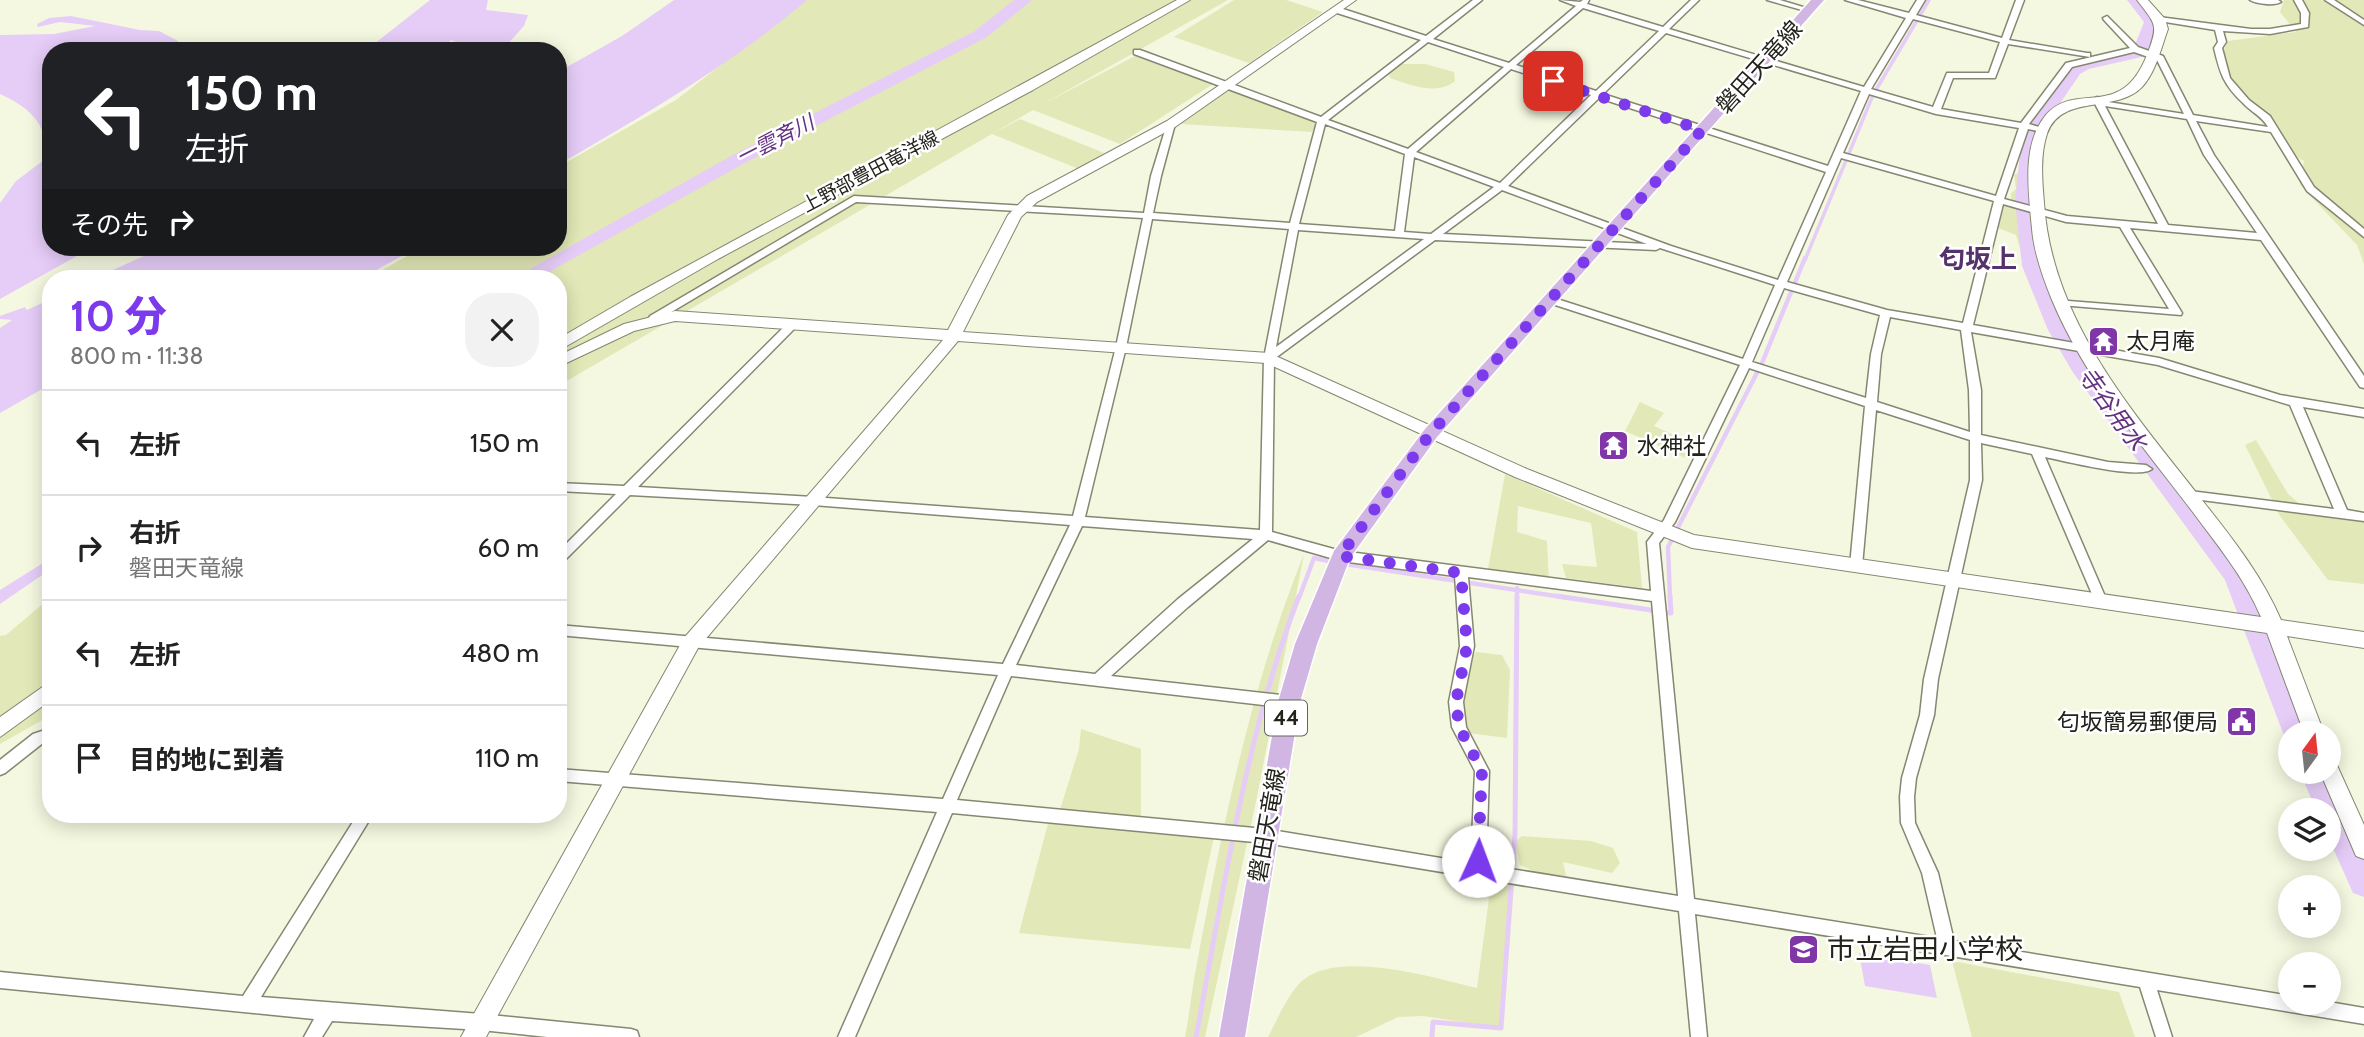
<!DOCTYPE html>
<html lang="ja">
<head>
<meta charset="utf-8">
<style>
	:root { --surface:#fff; --page:#f2f2f2; --text:#222; --muted:#767676; --line:#e0e0e0; --accent:#7c3aed }
	body { margin:0; font-family:Cabin,"Noto Sans JP",sans-serif; background:var(--page); color:var(--text); height:100vh; display:flex; flex-direction:column; font-size:26px; white-space:nowrap }
	* { box-sizing:border-box; margin:0 }
	p { font-size:23px; color:var(--muted) }
	.icon { flex:none; width:38px; height:38px; fill:none; stroke:currentColor; stroke-width:2; stroke-linecap:round; stroke-linejoin:round }
	.map { position:relative; flex:1; overflow:hidden }
	.details { position:absolute; left:42px; top:270px; width:525px; height:553px; display:flex; flex-direction:column; background:var(--surface); border-radius:28px; box-shadow:0 4px 18px #0003 }
	.details>* { flex:none }
	.guide { position:absolute; left:42px; top:42px; width:525px; height:214px; border-radius:28px; box-shadow:0 4px 18px #0003; background:#202124; color:#fff; overflow:hidden }
	.needle { width:46px; rotate:15deg }
	.tools { position:absolute; left:2278px; top:721px; display:grid; gap:14px }
	.tools a { display:grid; place-items:center; width:63px; height:63px; border-radius:50%; background:var(--surface); box-shadow:0 4px 18px #0003; font-size:35px }
	.pin { position:absolute; display:grid; place-items:center; width:60px; height:60px; color:#fff; margin:-30px; border-radius:14px; box-shadow:0 4px 10px #0006 }
	.me { position:absolute; width:77px; margin:-38px; rotate:2deg; stroke-linejoin:round; filter:drop-shadow(0 0 5px #0008) }
	.turn { display:flex; align-items:center; gap:24px; height:147px; padding:0 28px; font-size:32px }
	.turn .icon { width:91px; height:91px; stroke-width:2.5 }
	.turn b { display:block; font-size:49px; line-height:60px }
	.then { display:flex; align-items:center; height:66px; padding:0 28px; background:#0003; gap:14px; font-size:26px }
	.round { display:grid; place-items:center; flex:none; width:74px; height:74px; border-radius:28px; background:var(--page) }
	.summary { display:flex; align-items:center; justify-content:space-between; height:119px; padding:0 28px }
	h1 { font-size:42px; font-weight:800; line-height:52px; color:var(--accent) }
	ul { padding:0; list-style:none }
	li { display:flex; align-items:center; gap:21px; height:105px; padding:0 28px; border-top:2px solid var(--line) }
	li div { flex:1 }
	li b { display:block; font-size:26px }
	li em { font-style:normal }
	.map>svg:first-child { display:block }
	.green { fill:#e2e8b7 }
	.water { fill:#e6cdf8 }
	.lines { fill:none; stroke-linecap:round; stroke-linejoin:round }
	.stream-far2 { stroke:#e6cdf8; stroke-width:3.5 }
	.stream-far1 { stroke:#e6cdf8; stroke-width:4.5 }
	.stream { stroke:#e6cdf8; stroke-width:5 }
	.river { fill:#e6cdf8; fill-rule:evenodd }
	.building { fill:#dce490; stroke:#aaad97; stroke-width:2 }
	.street-casing { stroke:#858772; stroke-width:3 }
	.secondary-casing { stroke:#858772; stroke-width:2 }
	.primary-casing { stroke:#fff; stroke-width:3 }
	.street { fill:#fff; fill-rule:evenodd }
	.secondary { fill:#fff; fill-rule:evenodd }
	.primary { fill:#d1b6e3; fill-rule:evenodd }
	.route { stroke:#7c3aed; stroke-width:12; stroke-dasharray:0 21.6 }
	.labels { text-anchor:middle; stroke-width:5; stroke-linejoin:round; paint-order:stroke }
	.far-street-label { font-size:19px; fill:#22231a; stroke:#fff }
	.far-water-label { font-size:21px; font-style:italic; fill:#653182; stroke:#fff }
	.shield { fill:#fff; stroke:#64655f; stroke-width:2 }
	.shield-label { font-size:21px; font-weight:bold; fill:#22231a }
	.street-label { font-size:23px; fill:#22231a; stroke:#fff }
	.poi-label { font-size:23px; fill:#22231a; stroke:#fff; text-anchor:start }
	.water-label { font-size:24px; font-style:italic; fill:#653182; stroke:#fff }
	.quarter-label { font-size:26px; font-weight:bold; fill:#56326b; stroke:#fff }
	.near-poi-label { font-size:28px; fill:#22231a; stroke:#fff; text-anchor:start }
</style>
</head>
<body>
<div class="map">
<svg width="2364" height="1037" viewBox="0 0 2364 1037">
	<rect width="100%" height="100%" fill="#f5f8e0"/>
	<!-- green -->
	<path class="green" d="M804 0H1228L1043 104 1135 56 1213 84 1120 144 1033 110 558 386V278H368L423 247H558V167L676 100Z
		M1234 0H1286L1323 12 1249 63 1174 37Z
		M2284 0H2364V264L2357 245 2301 186 2286 151 2303 166 2304 161 2296 157 2230 85 2219 60 2228 41 2296 32 2280 12Z
		M1401 64H1425L1454 72 1455 81C1437 96 1410 85 1390 78L1388 72Z
		M1230 89 1317 122 1312 132 1181 124Z
		M1020 119 1104 153 1079 169 992 134Z
		M2021 150 2029 151 2030 207 2049 296 2034 295 2016 235 1996 227 2002 201 2011 202V193L2016 189 2014 175 2021 171 2023 162Z
		M1640 402 1664 413 1654 426 1698 446 1688 459 1625 431Z
		M2256 440 2288 494 2307 510 2364 517V584L2328 580 2280 516 2245 445Z
		M1505 474 1637 532 1642 588 1566 578 1562 564 1597 567 1591 523 1518 506 1517 532 1547 541 1549 584 1488 569Z
		M1304 554 1257 797 1205 1037H1185C1190 1012 1192 987 1197 963 1223 824 1251 685 1304 554Z
		M51 597V715L0 744V636L6 635Z
		M1476 652 1502 655 1510 670 1507 738 1468 733 1458 718 1469 662Z
		M1081 729 1141 749V817L1215 832 1190 949 1019 933 1050 816H1058L1079 749Z
		M1522 836 1591 841 1613 848 1620 863 1612 873 1563 862 1566 876 1535 872 1520 865 1515 842Z
		M1491 883 1511 886 1501 1028 1423 1016 1398 1017 1356 1037H1268C1277 1020 1286 999 1298 985 1331 946 1435 978 1477 988Z
		M1952 961 2119 992 2135 1037H1972Z"/>
	<!-- water -->
	<path class="water" d="M430 0H488L486 10 528 15 524 26 501 51H478L451 40 440 51H365Z
		M674 0H807C731 65 644 115 558 165V72L622 36Z
		M71 16 140 30 159 31 178 41 181 51H51V247H93L0 299V203L16 181 44 160C51 126 29 107 0 94V35L54 34 95 26 60 22 38 27 37 24 49 18Z
		M164 247H418L362 278H95Z
		M51 299V384L0 413V328L12 320 0 319V316L25 307 27 310Z
		M51 558V569L0 604V590Z
		M1859 953 1930 965 1937 998 1865 986Z"/>
	<g class="lines">
		<!-- stream-far2 -->
		<path class="stream-far2" d="M1805 260 1873 95 1929 0"/>
		<!-- stream-far1 -->
		<path class="stream-far1" d="M1345 564 1569 598
			M1299 598 1314 558 1333 562
			M1517 598V588
			M1670 598 1668 547 1762 363 1805 258"/>
		<!-- stream -->
		<path class="stream" d="M1557 596 1671 613 1670 596
			M1196 1037C1224 889 1245 737 1299 596
			M1432 1037 1433 1022 1501 1028 1515 835 1517 596"/>
		<!-- river -->
		<path class="river" d="M1014 0H1032L987 37 743 164 538 278H514L731 156 975 31Z
			M2127 0H2143L2160 22 2148 53 2146 56 2089 69 2080 74 2040 133 2033 201 2042 266 2070 330 2089 362 2245 569 2311 733H2291V743L2283 733 2225 580 2072 371 2048 330 2022 266 2015 201 2022 133 2068 67 2078 62 2133 50 2144 22Z
			M2300 772H2328L2364 849V897L2353 893 2329 839V810H2316Z"/>
	</g>
	<!-- building -->
	<path class="building" d="M1611 436 1623 438 1622 454 1604 451 1605 440 1611 441Z"/>
	<g class="lines">
		<defs>
			<path id="street" d="M1473 0H1482L1433 39 1509 63 1576 6 1560 0 1580 2 1583 0H1589L1587 4 1663 27 1691 0H1699L1669 29 1864 87 1906 18 1845 0H1858L1909 13 1917 0H1925L1916 15 2002 38 2016 0H2024L2009 40 2087 53H2090V57L2008 44 1995 78H1953L1941 109 2021 123 2066 63 2130 48 2104 20 2103 18 2107 16 2138 47 2163 56 2193 115 2268 127C2262 116 2251 112 2243 103 2223 84 2220 73 2214 48L2218 42 2215 30 2159 21 2155 19 2159 17 2251 29H2270L2301 24V13L2294 0H2302L2309 13 2308 27 2270 34 2223 31 2226 42 2222 48 2230 78 2249 100 2270 116 2314 187 2364 229V237L2307 191 2271 132 2196 121 2214 155 2364 376V388L2360 387 2261 240 2130 228 2182 313 2181 315 2060 305 2055 302 2056 300 2169 309 2120 227 2066 222 2003 204 1973 325 2159 358 2280 395 2364 409V417L2303 407 2347 510 2364 513V521L2186 498 2184 495 2186 492 2190 491 2334 509 2290 405 2158 365 1971 332 1981 390V435L2108 462 2146 465 2152 469C2139 480 2065 461 2045 457L2107 601 2106 605H2096L2095 601 2032 454 1981 443 1982 480 1938 679 1934 715 1916 778 1914 797 1915 823 1938 873 1954 941 2291 996V1003L2329 1002 2364 1008V1024L2157 990 2172 1037H2156L2140 987 1695 914 1707 1037H1691L1679 911 1265 843 952 813 855 1037H838L937 812 558 781V769L943 799 998 675 558 635V625L1003 664 1070 525 813 505 630 495 562 563 558 565V552L616 494 558 491V483L624 486 789 322 793 321 798 324 797 326 638 487 813 497 1073 516 1116 347 1143 218 856 202 658 320H650L649 318 650 316 854 196 1144 213 1151 176 1167 124 1171 121 1175 124 1161 176 1153 213 1290 223 1317 122 1134 54V50H1140L1321 117 1421 40 1334 12V8H1340L1426 36ZM1583 8 1659 31 1596 91 1516 65ZM1913 19 2000 42 1989 73H1947L1933 107 1871 89ZM1666 33 1861 91 1828 166 1603 94ZM1428 42 1504 67 1408 149 1328 120ZM2134 52 2157 60 2184 114 2102 101 2097 97 2093 100 2158 224 2067 216 2004 199 2028 129 2042 132 2046 129 2029 124 2072 67ZM1511 69 1591 95 1500 183 1416 152ZM1869 94 1936 114 2019 128 1996 196 1843 153ZM1599 98 1826 172 1778 280 1671 246 1508 186ZM2105 106 2187 119 2204 155 2257 233 2168 225ZM1325 124 1405 154 1395 231 1299 224ZM1414 157 1494 187 1431 234 1404 232ZM1841 158 1994 201 1963 323 1887 310 1787 282ZM1502 190 1647 244 1443 234ZM1152 219 1289 229 1264 358 1260 530 1085 517 1126 347ZM1298 230 1424 239 1276 347ZM1435 240 1656 250 1660 248 1775 285 1743 359 1554 298 1550 297 1545 300 1546 302 1740 365 1664 520 1647 542 1651 591 1341 551 1272 532 1274 359ZM1784 288 1880 315 1871 354 1866 398 1752 362ZM1890 317 1961 330 1969 390 1970 432 1877 402 1881 354ZM1749 368 1865 406 1850 566 1852 569H1860L1862 566 1876 410 1970 440V480L1924 679 1920 715 1902 778 1900 797 1901 823 1922 873 1937 938 1694 899 1659 543 1675 522ZM1082 526 1253 539 1178 599 1095 674 1016 665ZM1268 540 1341 561 1455 576 1460 646 1449 702 1452 727 1475 771 1471 863 1265 829 957 800 1011 676 1289 708 1294 706 1296 702 1294 698 1289 696 1111 676 1188 607ZM1468 577 1652 601 1678 896 1486 865 1489 771 1466 727 1463 702 1474 646Z
				M1767 0H1780L1813 10 1809 12Z
				M2250 0H2278L2281 2C2274 6 2257 4 2250 0Z
				M2325 0H2334L2364 20V25Z
				M51 728V740L43 743 5 773 0 775V760L33 734Z
				M358 814H373L261 997 481 1014 631 1029 637 1031 639 1037H547L481 1030 332 1021 322 1037H304L314 1019 0 988V972L243 996Z"/>
			<path id="secondary" d="M1177 0H1190L1033 90 718 259 558 351V339L630 297Z
				M1344 0H1356L1175 127 1037 202 1021 217 963 332 1269 353 1527 469 1694 535 2261 617C2244 577 2218 546 2192 511 2141 444 2085 379 2052 300 2043 278 2034 253 2032 229 2029 194 2021 146 2045 116 2076 79 2120 123 2147 55 2159 24 2156 25 2137 0H2148L2165 19 2168 29C2161 48 2156 72 2142 87 2116 114 2061 93 2047 134 2040 155 2042 180 2044 203 2052 323 2135 414 2206 505 2235 542 2262 576 2281 620L2364 632V648L2287 636 2324 733H2304L2267 633 1692 548 1515 477 1266 363 958 341 698 648 486 1037H461L684 638 943 340 675 321 634 331 558 367V356L624 324 675 311 948 330 1008 215 1027 196 1167 121Z
				M51 681V700L0 737V717Z
				M2329 760 2336 763 2364 825V859L2356 856 2320 772H2329Z"/>
			<path id="primary" d="M1811 0H1824L1437 437 1350 558 1317 644 1300 702 1245 1037H1219L1278 702 1295 644 1334 551 1425 429Z"/>
		</defs>
		<!-- street casing -->
		<use href="#street" class="street-casing"/>
		<!-- secondary casing -->
		<use href="#secondary" class="secondary-casing"/>
		<!-- primary casing -->
		<use href="#primary" class="primary-casing"/>
		<!-- street -->
		<use href="#street" class="street"/>
		<!-- secondary -->
		<use href="#secondary" class="secondary"/>
		<!-- primary -->
		<use href="#primary" class="primary"/>
	</g>
	<g class="lines">
		<!-- route -->
		<path class="route" d="M1478 861 1482 771 1459 727 1456 702 1467 646 1461 573 1340 556 1431 433 1702 130 1553 81"/>
	</g>
	<!-- icons -->
	<defs>
		<symbol id="temple-square" viewBox="-11 -11 22 22"><rect x="-9" y="-9" width="18" height="18" rx="4" fill="#8136a8" stroke="#fff"/><path d="M0-6L5-2H3V0L6.5 2.5H4V6H1.5V3h-3V6H-4V2.5H-6.5L-3 0V-2H-5Z" fill="#fff"/></symbol>
		<symbol id="civic-square" viewBox="-11 -11 22 22"><rect x="-9" y="-9" width="18" height="18" rx="4" fill="#8136a8" stroke="#fff"/><path d="M-.6-6.5H3V-4.5H.6V-3L4-1V1h2V6H-6V1h2V-1L-.6-3ZM-1.2 2.5V6h2.4V2.5Z" fill="#fff"/></symbol>
		<symbol id="school-square" viewBox="-11 -11 22 22"><rect x="-9" y="-9" width="18" height="18" rx="4" fill="#8136a8" stroke="#fff"/><path d="M0-5L7-2L0 1L-7-2ZM-4 1L0 2.5L4 1V4Q0 6-4 4Z" fill="#fff"/></symbol>
	</defs>
	<g fill-rule="evenodd">
		<use href="#temple-square" x="2086" y="324" width="35" height="35"/>
		<use href="#temple-square" x="1596" y="428" width="35" height="35"/>
		<use href="#civic-square" x="2224" y="704" width="35" height="35"/>
		<use href="#school-square" x="1786" y="932" width="35" height="35"/>
	</g>
	<g class="labels">
		<!-- far-street labels -->
		<g class="far-street-label">
			<text transform="translate(870 171) rotate(-28)" y="7">上野部豊田竜洋線</text>
		</g>
		<!-- far-water labels -->
		<g class="far-water-label">
			<text transform="translate(775 140) rotate(-27)" y="7">一雲斉川</text>
		</g>
		<!-- shield labels -->
		<rect class="shield" x="1265" y="700.5" width="42" height="35" rx="5"/>
		<g class="shield-label">
			<text x="1286" y="725">44</text>
		</g>
		<!-- street labels -->
		<g class="street-label">
			<text transform="translate(1759 67) rotate(-48)" y="8">磐田天竜線</text>
			<text transform="translate(1267 825) rotate(-80)" y="8">磐田天竜線</text>
		</g>
		<!-- poi labels -->
		<g class="poi-label">
			<text x="2126" y="349">太月庵</text>
			<text x="1637" y="454">水神社</text>
			<text x="2218" y="730" text-anchor="end">匂坂簡易郵便局</text>
		</g>
		<!-- water labels -->
		<g class="water-label">
			<text transform="translate(2112 409) rotate(54)" y="8">寺谷用水</text>
		</g>
		<!-- quarter labels -->
		<g class="quarter-label">
			<text x="1978" y="268">匂坂上</text>
		</g>
		<!-- near-poi labels -->
		<g class="near-poi-label">
			<text x="1827" y="959">市立岩田小学校</text>
		</g>
	</g>
</svg>
<div class="tools">
<a><svg class="needle" viewBox="-14 -14 28 28"><path d="M0-13l5 13h-10z" fill="#e53935"/><path d="M0 13l5-13h-10z" fill="#767676"/></svg></a>
<a><svg class="icon" aria-label="layers" viewBox="0 0 24 24"><path d="M12 4l9 5-9 5-9-5zM3 14l9 5 9-5"/></svg></a>
<a>+</a>
<a>−</a>
</div>
<div class="pin" style="left:1553px;top:81px;background:#d93025"><svg class="icon" aria-label="arrive" viewBox="0 0 24 24"><path d="M6 21V4h12l-3 4 3 4H6"/></svg></div>
<svg class="me" style="left:1478px;top:861px" viewBox="-20 -20 40 40"><circle r="19" fill="#fff"/><path d="M0-13L10 11 0 6-10 11z" fill="#7c3aed"/></svg>
<div class="guide">
<div class="turn"><svg class="icon" aria-label="left" viewBox="0 0 24 24"><path d="M17 20v-9H6M10 6l-5 5 5 5"/></svg><div><b>150 m</b>左折</div></div>
<div class="then">その先<svg class="icon" aria-label="right" viewBox="0 0 24 24"><path d="M7 20v-9h11M14 6l5 5-5 5"/></svg></div>
</div>
<section class="details">
<div class="summary"><div><h1>10 分</h1><p>800 m · 11:38</p></div><a class="round"><svg class="icon" aria-label="close" viewBox="0 0 24 24"><path d="M6 6l12 12M18 6L6 18"/></svg></a></div>
<ul>
<li><svg class="icon" aria-label="left" viewBox="0 0 24 24"><path d="M17 20v-9H6M10 6l-5 5 5 5"/></svg><div><b>左折</b></div><em>150 m</em></li>
<li><svg class="icon" aria-label="right" viewBox="0 0 24 24"><path d="M7 20v-9h11M14 6l5 5-5 5"/></svg><div><b>右折</b><p>磐田天竜線</p></div><em>60 m</em></li>
<li><svg class="icon" aria-label="left" viewBox="0 0 24 24"><path d="M17 20v-9H6M10 6l-5 5 5 5"/></svg><div><b>左折</b></div><em>480 m</em></li>
<li><svg class="icon" aria-label="arrive" viewBox="0 0 24 24"><path d="M6 21V4h12l-3 4 3 4H6"/></svg><div><b>目的地に到着</b></div><em>110 m</em></li>
</ul>
</section>
</div>
</body>
</html>
